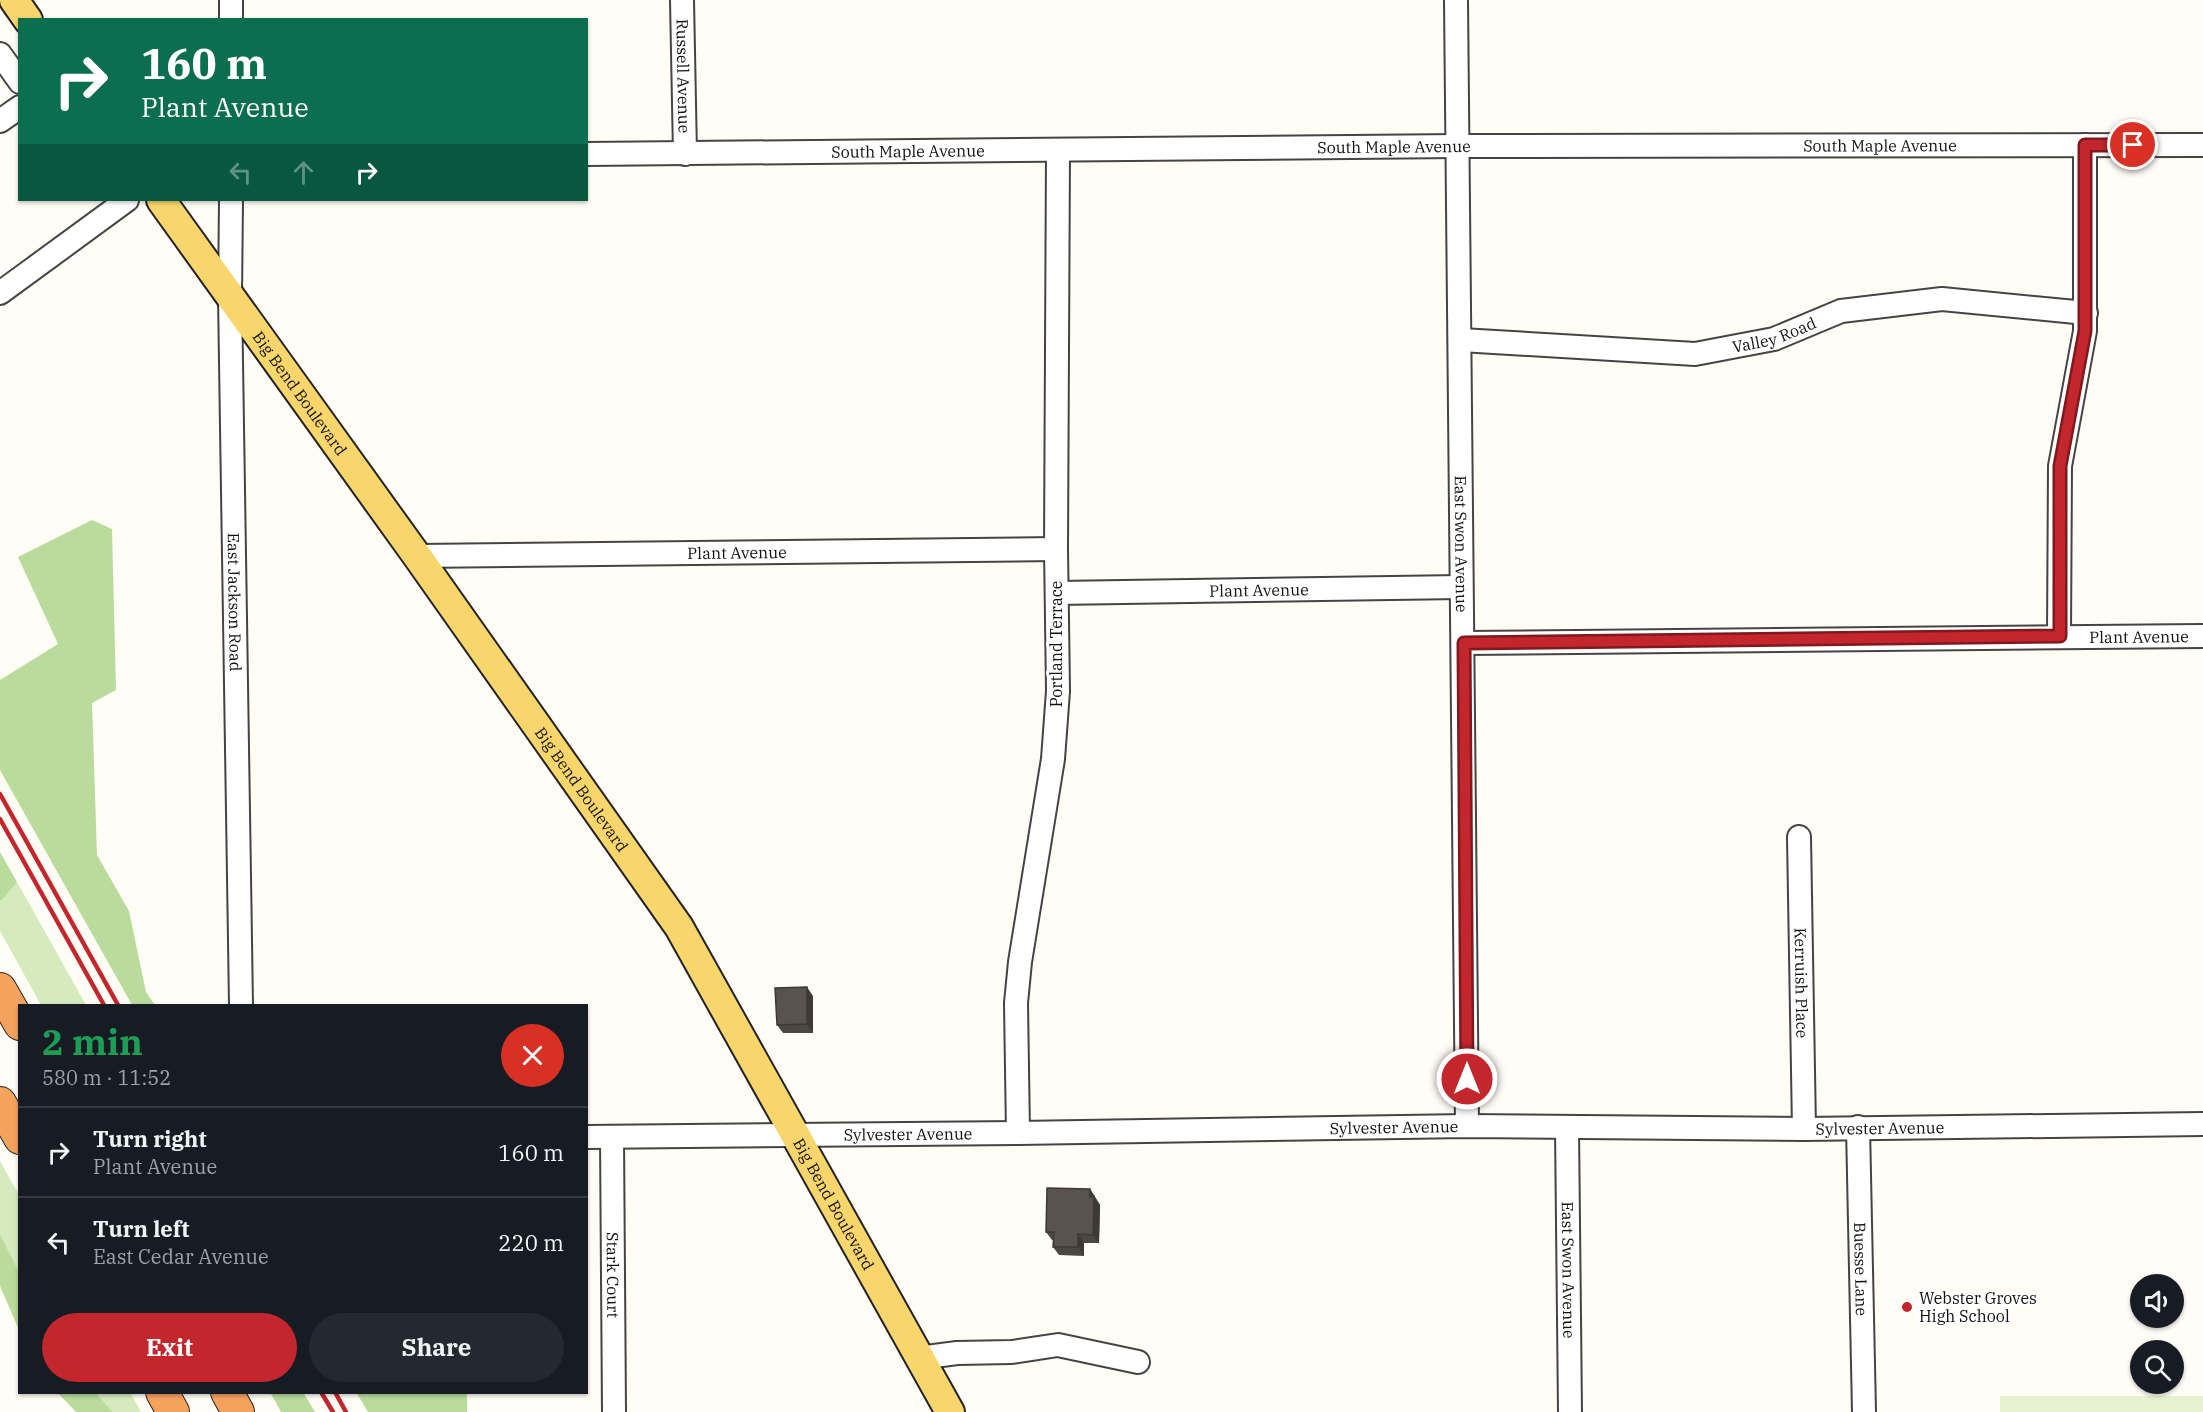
<!DOCTYPE html>
<html lang="en">
<head>
<meta charset="utf-8">
<style>
	:root { --surface:#171b24; --page:#242831; --text:#f1f3f6; --muted:#9ea1a6; --line:#363941; --accent:#c4262e }
	body { margin:0; font-family:"IBM Plex Serif",serif; background:var(--page); color:var(--text); height:100vh; display:flex; flex-direction:column; font-size:22px; white-space:nowrap }
	* { box-sizing:border-box; margin:0 }
	p { font-size:20px; color:var(--muted) }
	.icon { flex:none; width:33px; height:33px; fill:none; stroke:currentColor; stroke-width:2; stroke-linecap:round; stroke-linejoin:round }
	.map { position:relative; flex:1; overflow:hidden }
	.side { position:absolute; left:18px; top:1004px; width:570px; height:390px; display:flex; flex-direction:column; background:var(--surface); border-radius:0px; box-shadow:0 2px 4px #0004 }
	.side>* { flex:none }
	.top-card { position:absolute; left:18px; top:18px; width:570px; height:183px; border-radius:0px; box-shadow:0 2px 4px #0004; background:#0b6e4f; color:#fff; overflow:hidden }
	.fabs { position:absolute; left:2130px; top:1274px; display:grid; gap:12px }
	.fabs a { display:grid; place-items:center; width:54px; height:54px; border-radius:50%; background:var(--surface); box-shadow:0 2px 4px #0004; font-size:30px }
	.pin { position:absolute; display:grid; place-items:center; width:51px; height:51px; color:#fff; margin:-26px; border:3px solid #fff; border-radius:50%; box-shadow:0 2px 6px #0007 }
	.me { position:absolute; width:66px; margin:-33px; rotate:0deg; stroke-linejoin:round; filter:drop-shadow(0 0 4px #0008) }
	.turn { display:flex; align-items:center; gap:21px; height:126px; padding:0 24px; font-size:27px }
	.turn .icon { width:78px; height:78px; stroke-width:2.5 }
	.turn b { display:block; font-size:42px; line-height:51px }
	.lanes { display:flex; align-items:center; height:57px; padding:0 24px; background:#0003; justify-content:center; gap:30px; direction:ltr }
	.lanes .off { opacity:.35 }
	.round { display:grid; place-items:center; flex:none; width:63px; height:63px; border-radius:32px; background:var(--page) }
	.overview { display:flex; align-items:center; justify-content:space-between; height:102px; padding:0 24px }
	h1 { font-size:36px; font-weight:700; line-height:45px; color:#1e9e55 }
	.button { display:flex; gap:12px; margin-top:auto; padding:12px 24px }
	.button a { flex:1; height:69px; border-radius:36px; background:var(--accent); color:#fff; font-size:24px; font-weight:700; line-height:69px; text-align:center }
	.button a+a { background:var(--page); color:var(--text) }
	ul { padding:0; list-style:none }
	li { display:flex; align-items:center; gap:18px; height:90px; padding:0 24px; border-top:2px solid var(--line) }
	li div { flex:1 }
	li b { display:block; font-size:22px }
	li em { font-style:normal }
	.map>svg:first-child { display:block }
	.green { fill:#d5ebbd }
	.forest { fill:#b9dc9c }
	.pitch { fill:#e6f2cf }
	.lines { fill:none; stroke-linecap:round; stroke-linejoin:round }
	.minor-casing { stroke:#444; stroke-width:26 }
	.major-casing { stroke:#222; stroke-width:32 }
	.highway-casing { stroke:#222; stroke-width:34 }
	.minor { stroke:#fff; stroke-width:22 }
	.major { stroke:#f9d66b; stroke-width:28 }
	.highway { stroke:#f5a25d; stroke-width:32 }
	.rail { stroke:#c4262e; stroke-width:4.5 }
	.wall { fill:#4d4742 }
	.shaded-wall { fill:#3f3936 }
	.building { fill:#5a524d; stroke:#3f3936; stroke-width:1.5 }
	.route-casing { stroke:#7f191e; stroke-width:15 }
	.route { stroke:#c4262e; stroke-width:10 }
	.poi-dot { fill:#c4262e; stroke:#fff; stroke-width:2 }
	.labels { text-anchor:middle; stroke-width:6; stroke-linejoin:round; paint-order:stroke }
	.street-label { font-size:16px; fill:#111; stroke:#fff }
	.poi-label { font-size:16px; fill:#111; stroke:#fff; text-anchor:start }
</style>
</head>
<body>
<div class="map">
<svg width="2203" height="1412" viewBox="0 0 2203 1412">
	<rect width="100%" height="100%" fill="#fffdf5"/>
	<!-- green -->
	<path class="green" d="M17 882 86 1005H41L0 931V899Z
		M0 1161 19 1195V1272L0 1234Z
		M95 1392H130L141 1412H113Z"/>
	<!-- forest -->
	<path class="forest" d="M92 520 112 529 116 690 92 703 97 855 129 911 146 992 155 1005H132L0 770V680L58 644 18 557Z
		M0 852 17 882 1 901 0 899Z
		M0 1234 19 1272V1330L0 1286Z
		M57 1392H95L113 1412H76Z
		M270 1392H303L315 1412H281Z
		M356 1392H467V1412H368Z"/>
	<!-- pitch -->
	<path class="pitch" d="M2000 1396H2203V1412H2000Z"/>
	<g class="lines">
		<defs>
			<g id="minor">
				<path d="M231 0V20"/>
				<path id="s1" d="M682 0 685 154"/>
				<path id="s2" d="M1456 0 1467 1126"/>
				<path d="M0 54 20 82"/>
				<path d="M0 121 20 107"/>
				<path id="s3" d="M586 154 1458 146 2203 145"/>
				<path id="s4" d="M231 200 230 297 241 1005"/>
				<path d="M0 293 127 200"/>
				<path id="s5" d="M1461 340 1695 354 1774 339 1841 311 1942 299 2086 313"/>
				<path id="s6" d="M417 556 1056 549"/>
				<path id="s7" d="M1057 593 1461 587"/>
				<path d="M2059 636 2060 466 2085 331V145"/>
				<path id="s8" d="M1464 643 2203 636"/>
				<path id="s9" d="M1799 837 1804 1129"/>
				<path id="s10" d="M1858 1127 1864 1412"/>
				<path id="s11" d="M1567 1128 1570 1412"/>
				<path d="M1018 1133 1016 1003 1020 962 1053 759 1058 691 1056 549 1058 151"/>
				<path id="s12" d="M586 1137 1018 1133 1467 1126 1804 1129 2203 1124"/>
				<path id="s13" d="M612 1137 614 1412"/>
				<path d="M919 1358 957 1353 1012 1352 1058 1345 1138 1362"/>
			</g>
			<g id="major">
				<path d="M14 0 28 20"/>
				<path id="s14" d="M161 200 417 556 679 927 950 1412"/>
			</g>
			<path id="highway" d="M0 989 20 1024
				M0 1103 20 1138
				M162 1392 173 1412
				M227 1392 238 1412"/>
		</defs>
		<!-- minor casing -->
		<use href="#minor" class="minor-casing"/>
		<!-- major casing -->
		<use href="#major" class="major-casing"/>
		<!-- highway casing -->
		<use href="#highway" class="highway-casing"/>
		<!-- minor -->
		<use href="#minor" class="minor"/>
		<!-- major -->
		<use href="#major" class="major"/>
		<!-- highway -->
		<use href="#highway" class="highway"/>
		<!-- rail -->
		<path class="rail" d="M0 794 118 1005
			M0 819 104 1005
			M321 1392 333 1412
			M335 1392 346 1412"/>
	</g>
	<!-- wall -->
	<path class="wall" d="M813 996V1033H783L777 1025Z
		M1090 1189 1100 1205 1099 1243H1084V1256L1059 1255 1053 1247V1240H1052L1046 1232Z"/>
	<!-- shaded-wall -->
	<path class="shaded-wall" d="M807 987 813 996V1033L807 1024Z
		M1090 1189 1100 1205 1099 1243 1093 1235 1090 1197Z
		M1078 1234 1084 1243V1256L1078 1247Z"/>
	<!-- building -->
	<path class="building" d="M807 987V1024L777 1025 775 988Z
		M1047 1188 1090 1189V1197L1094 1196 1093 1235 1078 1234V1247H1053L1054 1232H1046Z"/>
	<g class="lines">
		<defs>
			<path id="route" d="M1467 1079 1464 643 2060 636V466L2085 331V145H2133"/>
		</defs>
		<!-- route casing -->
		<use href="#route" class="route-casing"/>
		<!-- route -->
		<use href="#route" class="route"/>
	</g>
	<!-- markers -->
	<circle class="poi-dot" cx="1907" cy="1307" r="6"/>
	<g class="labels">
		<!-- street labels -->
		<g class="street-label">
			<text dy="6" stroke="none"><textPath href="#s1" startOffset="76">Russell Avenue</textPath></text>
			<text dy="6" stroke="none"><textPath href="#s3" startOffset="1294">South Maple Avenue</textPath></text>
			<text dy="6" stroke="none"><textPath href="#s3" startOffset="808">South Maple Avenue</textPath></text>
			<text dy="6" stroke="none"><textPath href="#s3" startOffset="322">South Maple Avenue</textPath></text>
			<text dy="6" stroke="none"><textPath href="#s5" startOffset="316">Valley Road</textPath></text>
			<text dy="6" stroke="none"><textPath href="#s14" startOffset="238">Big Bend Boulevard</textPath></text>
			<text dy="6" stroke="none"><textPath href="#s2" startOffset="544">East Swon Avenue</textPath></text>
			<text dy="6" stroke="none"><textPath href="#s6" startOffset="320">Plant Avenue</textPath></text>
			<text dy="6" stroke="none"><textPath href="#s7" startOffset="202">Plant Avenue</textPath></text>
			<text dy="6" stroke="none"><textPath href="#s4" startOffset="402">East Jackson Road</textPath></text>
			<text dy="6" stroke="none"><textPath href="#s8" startOffset="675">Plant Avenue</textPath></text>
			<text transform="translate(1056 644) rotate(-90)" y="6">Portland Terrace</text>
			<text dy="6" stroke="none"><textPath href="#s14" startOffset="724">Big Bend Boulevard</textPath></text>
			<text dy="6" stroke="none"><textPath href="#s9" startOffset="146">Kerruish Place</textPath></text>
			<text dy="6" stroke="none"><textPath href="#s12" startOffset="808">Sylvester Avenue</textPath></text>
			<text dy="6" stroke="none"><textPath href="#s12" startOffset="1294">Sylvester Avenue</textPath></text>
			<text dy="6" stroke="none"><textPath href="#s12" startOffset="322">Sylvester Avenue</textPath></text>
			<text dy="6" stroke="none"><textPath href="#s14" startOffset="1210">Big Bend Boulevard</textPath></text>
			<text dy="6" stroke="none"><textPath href="#s11" startOffset="142">East Swon Avenue</textPath></text>
			<text dy="6" stroke="none"><textPath href="#s10" startOffset="142">Buesse Lane</textPath></text>
			<text dy="6" stroke="none"><textPath href="#s13" startOffset="138">Stark Court</textPath></text>
		</g>
		<!-- poi labels -->
		<g class="poi-label">
			<text x="1919" y="1304">Webster Groves<tspan x="1919" dy="18">High School</tspan></text>
		</g>
	</g>
</svg>
<div class="fabs">
<a><svg class="icon" aria-label="sound" viewBox="0 0 24 24"><path d="M4 9h4l5-4v14l-5-4H4zM17 9q2 3 0 6"/></svg></a>
<a><svg class="icon" aria-label="search" viewBox="0 0 24 24"><circle cx="10" cy="10" r="6"/><path d="M15 15l6 6"/></svg></a>
</div>
<div class="pin" style="left:2133px;top:145px;background:#d93025"><svg class="icon" aria-label="arrive" viewBox="0 0 24 24"><path d="M6 21V4h12l-3 4 3 4H6"/></svg></div>
<svg class="me" style="left:1467px;top:1079px" viewBox="-20 -20 40 40"><circle r="17" fill="#c4262e" stroke="#fff" stroke-width="3"/><path d="M0-11L8 9 0 5-8 9z" fill="#fff"/></svg>
<div class="top-card">
<div class="turn"><svg class="icon" aria-label="right" viewBox="0 0 24 24"><path d="M7 20v-9h11M14 6l5 5-5 5"/></svg><div><b>160 m</b>Plant Avenue</div></div>
<div class="lanes"><svg class="icon off" aria-label="left" viewBox="0 0 24 24"><path d="M17 20v-9H6M10 6l-5 5 5 5"/></svg><svg class="icon off" aria-label="ahead" viewBox="0 0 24 24"><path d="M12 20V5M6 11l6-6 6 6"/></svg><svg class="icon" aria-label="right" viewBox="0 0 24 24"><path d="M7 20v-9h11M14 6l5 5-5 5"/></svg></div>
</div>
<section class="side">
<div class="overview"><div><h1>2 min</h1><p>580 m · 11:52</p></div><a class="round" style="background:#d93025;color:#fff"><svg class="icon" aria-label="close" viewBox="0 0 24 24"><path d="M6 6l12 12M18 6L6 18"/></svg></a></div>
<ul>
<li><svg class="icon" aria-label="right" viewBox="0 0 24 24"><path d="M7 20v-9h11M14 6l5 5-5 5"/></svg><div><b>Turn right</b><p>Plant Avenue</p></div><em>160 m</em></li>
<li><svg class="icon" aria-label="left" viewBox="0 0 24 24"><path d="M17 20v-9H6M10 6l-5 5 5 5"/></svg><div><b>Turn left</b><p>East Cedar Avenue</p></div><em>220 m</em></li>
</ul>
<div class="button"><a>Exit</a><a>Share</a></div>
</section>
</div>
</body>
</html>
